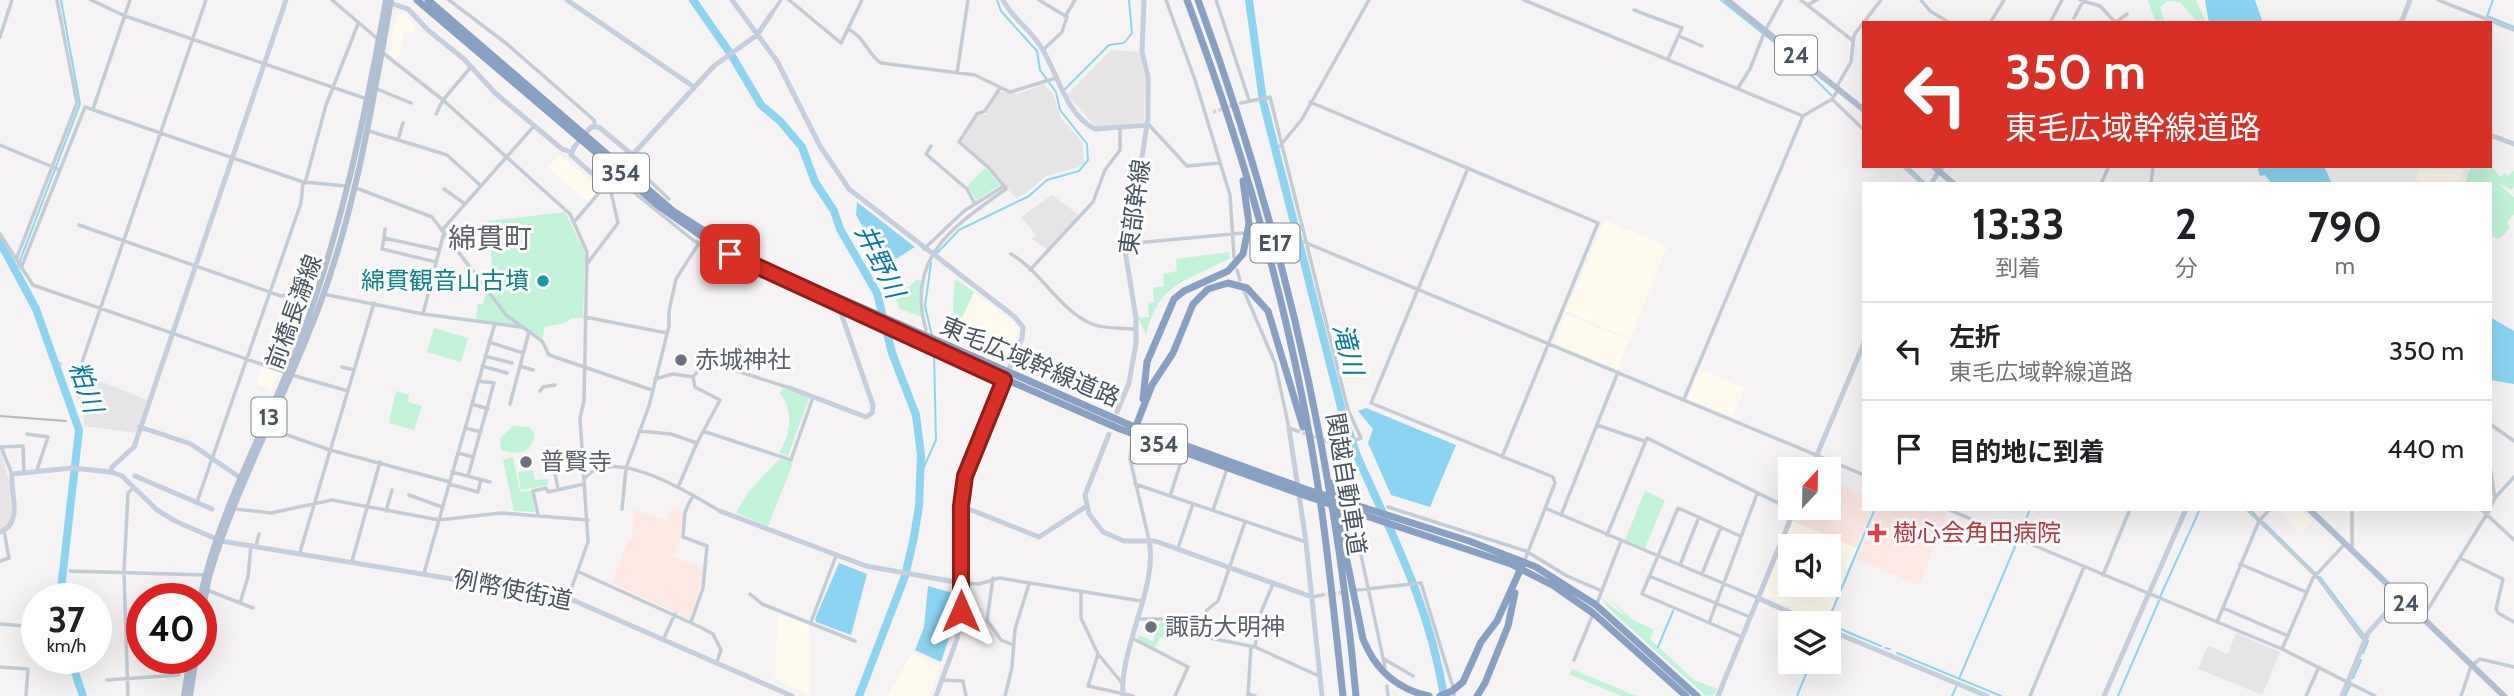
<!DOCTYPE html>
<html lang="ja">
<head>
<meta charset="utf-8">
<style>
	:root { --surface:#fff; --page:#f2f2f2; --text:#202124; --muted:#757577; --line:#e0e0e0 }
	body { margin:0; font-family:Cabin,"Noto Sans JP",sans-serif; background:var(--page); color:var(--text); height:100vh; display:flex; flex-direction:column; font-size:26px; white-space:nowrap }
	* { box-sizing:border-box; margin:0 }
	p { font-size:23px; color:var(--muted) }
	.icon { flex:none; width:38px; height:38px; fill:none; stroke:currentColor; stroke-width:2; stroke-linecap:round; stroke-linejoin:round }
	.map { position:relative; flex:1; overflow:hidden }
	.panel { position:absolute; left:1862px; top:182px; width:630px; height:329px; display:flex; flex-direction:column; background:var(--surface); border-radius:0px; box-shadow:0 7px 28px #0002 }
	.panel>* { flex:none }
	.top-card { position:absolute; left:1862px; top:21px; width:630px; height:147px; border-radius:0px; box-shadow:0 7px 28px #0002; background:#d93025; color:#fff; overflow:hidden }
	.needle { width:46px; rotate:22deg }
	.buttons { position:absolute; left:1778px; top:457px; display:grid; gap:14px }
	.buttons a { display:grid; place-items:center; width:63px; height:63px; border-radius:0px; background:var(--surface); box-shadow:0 7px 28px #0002; font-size:35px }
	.speed { position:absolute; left:21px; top:583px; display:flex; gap:14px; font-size:35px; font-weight:700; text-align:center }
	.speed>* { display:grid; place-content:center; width:91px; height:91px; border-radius:50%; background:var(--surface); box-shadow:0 7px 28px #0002; line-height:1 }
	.speed small { font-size:18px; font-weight:400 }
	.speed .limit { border:10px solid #d22; background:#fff; color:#111 }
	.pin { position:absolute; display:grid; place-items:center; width:60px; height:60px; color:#fff; margin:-30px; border-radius:14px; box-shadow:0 4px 10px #0006 }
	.me { position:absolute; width:77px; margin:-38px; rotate:0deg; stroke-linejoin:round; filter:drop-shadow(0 0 5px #0008) }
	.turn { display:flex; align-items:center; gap:24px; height:147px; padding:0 28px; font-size:32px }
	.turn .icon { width:91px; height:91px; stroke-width:2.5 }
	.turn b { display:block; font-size:49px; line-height:60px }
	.eta { display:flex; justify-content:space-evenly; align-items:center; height:119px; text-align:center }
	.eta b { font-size:42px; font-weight:700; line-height:49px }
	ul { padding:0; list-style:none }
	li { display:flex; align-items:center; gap:21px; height:98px; padding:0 28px; border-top:2px solid var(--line) }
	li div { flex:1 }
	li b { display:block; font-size:26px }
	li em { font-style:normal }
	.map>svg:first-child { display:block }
	.commercial { fill:#fefaee; fill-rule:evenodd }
	.education { fill:#e6e4e4 }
	.medical { fill:#fde8e4 }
	.green { fill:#c0f3d8 }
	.water { fill:#8bd5f2 }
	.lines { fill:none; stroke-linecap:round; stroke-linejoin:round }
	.stream { stroke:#8bd5f2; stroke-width:2 }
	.river { stroke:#8bd5f2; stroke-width:8 }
	.street-tunnel { stroke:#d3d3d6; stroke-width:3.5; stroke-dasharray:3.5 2; stroke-linecap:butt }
	.street { stroke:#c3ccd4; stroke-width:3.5 }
	.secondary { stroke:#c5cedc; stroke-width:5 }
	.primary { stroke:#b1bfd2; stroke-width:6 }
	.highway { stroke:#88a0c3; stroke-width:7 }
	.rail { stroke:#b4b7bd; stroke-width:2 }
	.route-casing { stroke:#8d1f18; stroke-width:18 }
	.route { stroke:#d93025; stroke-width:12 }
	.culture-dot { fill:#0f9aa8; stroke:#fff; stroke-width:2.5 }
	.worship-dot { fill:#6b7280; stroke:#fff; stroke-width:2.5 }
	.health-dot { fill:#e0444e; stroke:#fff; stroke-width:2.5 }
	.labels { text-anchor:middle; stroke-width:6; stroke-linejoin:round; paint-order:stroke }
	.shield { fill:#fff; stroke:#808791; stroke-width:2 }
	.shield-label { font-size:23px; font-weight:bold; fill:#495462 }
	.street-label { font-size:24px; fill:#495462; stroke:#fff }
	.culture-label { font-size:24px; fill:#0d838f; stroke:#fff; text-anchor:end }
	.worship-label { font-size:24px; fill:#5b616d; stroke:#fff; text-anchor:start }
	.health-label { font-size:24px; fill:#be3a42; stroke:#fff; text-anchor:start }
	.water-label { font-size:26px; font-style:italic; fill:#057aa8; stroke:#fff }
	.quarter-label { font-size:28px; fill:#5e6268; stroke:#fff }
</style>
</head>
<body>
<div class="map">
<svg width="2514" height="696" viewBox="0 0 2514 696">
	<rect width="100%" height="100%" fill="#f5f3f3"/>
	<!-- commercial -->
	<path class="commercial" d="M404 14 416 26 414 33 404 31 400 53 395 60 389 53 394 41 392 40 394 24 397 15Z
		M559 154 595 184 597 192 588 202 548 167Z
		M2421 166H2465L2459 184H2421L2416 179Z
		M1605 220 1667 247 1630 339 1566 311Z
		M299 252 322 258 312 290 295 289 300 269 294 267Z
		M974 292 1013 322 1017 329 1016 338 1007 358 997 362 971 351 968 342 960 336 958 326Z
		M1566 314 1629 340 1617 369 1554 343Z
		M262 366 280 372 272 391 256 384Z
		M1698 369 1745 388 1733 417 1688 399Z
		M2277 509H2301L2313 521 2301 533Z
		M1793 521 1857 548 1826 622 1763 595ZM1790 546H1829V584H1790Z
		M778 614 809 625V695L775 679Z
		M912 653 940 667 929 696H888Z"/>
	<!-- education -->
	<path class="education" d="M1111 50 1139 52 1145 76 1144 122 1096 127 1067 95Z
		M1044 84 1053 94 1061 118 1083 143 1084 162 1079 167 1046 176 1025 194 1016 198 962 142 977 117 986 114 1000 91 1018 94Z
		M1052 195 1079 215 1048 250 1032 239 1036 235 1021 217Z
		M78 372 147 400 136 433 84 426V417L72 386Z
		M0 449 9 481 12 519 9 525 0 530Z
		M2236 633 2280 652 2262 695 2198 669 2208 646 2228 654Z"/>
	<!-- medical -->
	<path class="medical" d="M1829 481 1864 496V509L1948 512 1919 585 1856 559 1875 511H1872L1857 548 1793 521 1799 508H1829Z
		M672 508 684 513 681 536 673 557 706 569 690 619 612 583 629 538 632 539 635 510 667 521Z"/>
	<!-- green -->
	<path class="green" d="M2148 0H2196L2206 23H2198L2180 2 2167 1 2160 7 2165 23H2156Z
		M2490 164 2500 177 2505 173 2508 176 2514 170V187L2511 190 2498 183 2514 198V214L2507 222 2510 228 2499 239 2490 235V184H2465L2471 166Z
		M985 168 1000 185 977 200 967 186Z
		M565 212 585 253 583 318H572L565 323 544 327 543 339 524 326 476 320 478 304H483L486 290 495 296 488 221Z
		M1229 252 1230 258C1186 283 1161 279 1146 335L1138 318 1149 317 1148 304 1154 302 1153 288 1164 286 1163 274 1177 271 1176 259Z
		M885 269 898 287H909L917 279 923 282 920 307 922 317 900 309 882 271Z
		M955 279 974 292 958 326 953 309Z
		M434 328 468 338 461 362 427 352Z
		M783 388 809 398 788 456 779 453C791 433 794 412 780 393Z
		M396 391 409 395 408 402 422 406 414 430 389 423Z
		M513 426 529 427 535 434C531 454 520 455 501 450L500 438Z
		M513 457 520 492 531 491 535 512 514 511 503 460Z
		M780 459 793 463 768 526 736 513 749 491Z
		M533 470 535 480 548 479V485L521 490 518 472Z
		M1645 491 1665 500 1645 548 1625 540Z
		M1603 593 1633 620 1654 630 1650 639 1694 680 1717 689 1714 695 1706 696 1609 609 1601 598 1629 619Z
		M1160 622 1176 624 1170 640 1160 637 1155 648 1138 639 1139 635 1153 641Z
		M1572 669 1636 696H1621L1569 674Z"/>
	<!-- water -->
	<path class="water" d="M2205 0H2255L2263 23H2209Z
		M2257 166H2324L2332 184H2272L2265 175 2260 176Z
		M857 202 915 247 885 266 856 215Z
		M2490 317 2514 331V384L2490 380Z
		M1366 408 1456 445 1430 507 1391 495 1368 443 1373 429 1358 411Z
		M839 563 867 574 851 635 816 622 815 619Z
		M928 586 953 593 954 623 941 662 915 650 924 627Z"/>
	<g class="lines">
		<!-- stream -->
		<path class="stream" d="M1721 0 1795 59 1831 95
			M2493 0 2487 16 2514 27
			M1064 90 1109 45 1124 43 1132 33 1129 0
			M1907 166 1926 184
			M937 253 959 230 1029 196 1047 180 1079 171 1088 160 1087 144 1060 110 1056 92 1040 70 1037 51 1001 11 997 0
			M931 263 925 306 932 336
			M16 271 80 104 61 0
			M919 478 936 440 934 352
			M2250 509 2258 518
			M2263 522 2315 573
			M2019 537 2030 509
			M2320 577 2364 635
			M2160 597 2200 509
			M1827 623 1874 511
			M1829 624 1834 626
			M1838 628 1881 646
			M1658 647 1673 611
			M1885 648 1890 649
			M1897 653 2001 696
			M2363 653 2368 641
			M2353 678 2361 660
			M1959 679 2017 542
			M1797 696 1811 662
			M1952 696 1956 687
			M2118 696 2159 601
			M2345 696 2350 686"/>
		<!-- river -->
		<path class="river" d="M693 0 732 56 761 105 780 121 802 147 815 182 834 211 840 229 877 293 892 353 916 415 921 455 919 506 914 537 905 576 859 696
			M1249 0 1263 101 1345 423C1351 434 1353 447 1358 458 1395 541 1429 605 1444 696
			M0 242 36 309 79 430 60 598
			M70 658 83 696"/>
		<!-- street-tunnel -->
		<path class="street-tunnel" d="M1213 112 1241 103
			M1297 431 1327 441
			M1322 595 1345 592"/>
		<!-- street -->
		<path class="street" d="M91 0 125 16 367 99
			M332 0 379 40
			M449 0 507 44 594 120 595 126
			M789 0 841 43 862 0
			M1039 0 1067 17 1062 32 1043 50
			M1166 0 1195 80 1230 195 1234 257
			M1216 0 1249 100
			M1524 0 1803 116
			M1801 0 1852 40
			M1921 0 1930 11 1950 23
			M2080 0 2100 6 2116 23
			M2438 0 2514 30
			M1807 5 1817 0
			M1634 10 1682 28 1668 59
			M772 13 781 0
			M1066 15 1075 0
			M2074 18 2083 1
			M2116 22 2127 14
			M1990 23 2004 0
			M2050 23 2062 0
			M850 30C865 38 868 55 881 63L975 75 1010 92 1056 78
			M1679 36 1702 46
			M0 37 12 0
			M383 53 443 100 570 214 587 252 584 401 580 418 588 542 568 598
			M957 73 968 0
			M1000 88 985 111 977 114 959 142 988 167 1004 186
			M1738 88 1750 69 1765 31 1782 0
			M1836 88 1851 62 1854 35 1881 0
			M377 89 411 103
			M1832 99 1864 130
			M1310 102 1598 223 1502 457
			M1241 103 1270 97 1348 410 1361 438 1339 446 1327 441
			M93 109 130 0
			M436 114 443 100 471 67
			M1149 125 1187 166 1220 163
			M369 131 447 155 481 186
			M398 140 403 123
			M0 145 60 170
			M931 146 926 154 967 189 975 204
			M1280 146 1302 119 1369 0
			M630 153 634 166 669 199
			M1903 166 1923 184
			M1468 168 1371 403 1553 477 1555 483 1524 562
			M1939 171 1945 166
			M305 183 326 105 358 24
			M2101 184 2109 166
			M2151 184 2153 166
			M356 188 432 217 506 315 542 341 549 355 652 390
			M444 189 465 204
			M574 222 611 179 616 178 693 240 744 268 836 309
			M79 225 281 296 293 293H315
			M385 229 384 238 439 250
			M443 229 534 126
			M0 234 33 285 287 373
			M384 238 382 249 436 262
			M1282 241 1292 242
			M1304 242 1864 475
			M1124 244 1243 233
			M924 249 964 211 1004 186
			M1011 254C1042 272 1059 310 1092 324 1104 329 1122 328 1136 329
			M17 257 77 103 57 0
			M587 264 618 223 611 192 605 185
			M21 268 85 107 303 182 346 186
			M1030 270 1093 202 1105 170 1120 150V127
			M1237 270 1240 280
			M418 271 433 275
			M416 283 430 286
			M1244 291 1275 363 1289 428 1297 431
			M323 294 423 314 521 327
			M423 314 444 232
			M585 317 667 333
			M926 330C905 257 954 226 1006 189L1004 186
			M489 342 523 353
			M485 356 512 363
			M59 364H60
			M482 366 507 373
			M520 366 533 370
			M342 367 354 370
			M79 371 206 0
			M292 375 348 391
			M693 377 706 361 790 388
			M655 379 673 374 693 377 695 387 720 400 697 443 679 485
			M540 391 543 387 555 385
			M1684 399 1803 116 1832 99 1838 90
			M472 404 488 409
			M510 404 529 332
			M2490 424 2514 441
			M1597 425 1644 441
			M465 428 481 432
			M270 429 330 450 450 482
			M639 431 671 434 697 443
			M703 431 791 460 813 397
			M27 434 48 437 37 470
			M1133 434 1130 459 1149 540
			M1339 446 1350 502
			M1 447 23 446 24 471
			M1 447 12 474
			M458 453 473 457
			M568 459 580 457
			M553 463 558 489
			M2490 467 2495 498
			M452 472 490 482
			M468 476 494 383 478 381
			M584 479C612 443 692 495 720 511
			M449 484 478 492 481 480
			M1135 484 1306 542
			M409 495 442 507
			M1170 496 1184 453
			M197 502 301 203 303 182
			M1388 507 1526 551 1567 576 1602 591
			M1545 508 1758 598
			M2490 508 2495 498 2514 477
			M235 509 271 513 332 500 439 520 501 513 588 520
			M622 509 626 468 649 406 669 326V311L676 279 699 243
			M1947 509 2282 649 2375 696
			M2247 509 2319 579 2364 640
			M2352 509V549
			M2481 509 2514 540
			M1213 510 1227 469
			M386 511 392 490
			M1352 513 1385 667
			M538 515 533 491 546 488 548 492 584 484
			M1561 515 1618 372
			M1607 535 1647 438 1794 511
			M1740 536 1678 508 1642 594 1742 637
			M256 546 259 534
			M1178 548 1193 504
			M300 552 374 303
			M2462 559 2503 579 2496 609 2498 613 2514 622
			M0 561 9 558 4 531
			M352 561 380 462
			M2240 564 2306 592
			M1680 565 1699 517
			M70 571 205 575
			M579 572 700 627 713 634 721 650 717 662
			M424 573 495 323
			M1702 574 1721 527
			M2103 575 2130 509
			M1649 576 1750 617
			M993 578 987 620 1001 640 1013 645
			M961 583 979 584 999 578 1141 601
			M207 590 253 608
			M1357 590 1421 583 1453 687
			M1081 593V618L1098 654 1088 686 1133 696
			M750 594 762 604 855 641
			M1312 597 1322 595
			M240 603 248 577 251 545
			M1597 603 1621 541
			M2223 608 2288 636
			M2423 617 2490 509
			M1137 619H1170L1205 637 1255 647 1319 676
			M691 622 703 588 707 546 683 537 685 512 693 495
			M811 622 836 556
			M2217 622 2259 521 2270 509
			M1709 623 1757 494
			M0 624 26 626
			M1200 633 1207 610 1218 601 1245 522
			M664 638 675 614
			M1132 638 1188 667 1175 696
			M1255 647 1259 617 1273 584
			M2282 649 2313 578 2344 545
			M1098 654 1122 683
			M1384 659 1413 676
			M1574 660 1593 614
			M0 667 28 669 26 696
			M107 680 179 675
			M943 680 963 681 966 696
			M1387 686 1388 696
			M1248 694 1255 696
			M1454 694V696
			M128 696 124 572 128 493 133 488
			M1005 696 1012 667 1015 629 1029 584
			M1248 696 1251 646
			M2030 696 2084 567
			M2306 696 2319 667
			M2461 696 2471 666 2480 659 2514 667"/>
		<!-- secondary -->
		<path class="secondary" d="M567 0 694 87
			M732 0 777 61 820 146 849 189 1015 317 1023 327 1022 338 965 476 961 506V611L957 639 936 696
			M1003 0C1013 19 1030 29 1041 47 1058 73 1065 114 1095 129L1148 125
			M390 3 408 9 429 31 464 59 495 93 562 149 571 152
			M2401 23 2410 0
			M2490 135 2514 144
			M1931 184 1939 171
			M605 185 571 155 574 147 591 127H599L630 153H634L714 66 757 35 772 13
			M790 388 866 417 872 413 873 405 841 313 837 310
			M1117 412 1129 383 1136 343V318L1124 244 1136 197 1148 118V77L1142 52 1144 0
			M140 427 191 444 242 479
			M1289 428 1306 542 1322 696
			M1109 434 1085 495 1089 514 1103 532 1124 541H1155L1312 597
			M1811 469 1864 343
			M111 472 112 467 134 447 286 0
			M135 476 212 509
			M961 506 1039 537 1087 506
			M720 511 866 566 961 583
			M0 532C24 523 10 494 12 474L72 468 111 472 122 476 157 510 175 521 221 541 568 598 792 696
			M1758 598 1813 623
			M1829 630 1987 696
			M1123 696C1119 648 1159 585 1149 540
			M1718 696 1795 508
			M2104 696 2186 509
			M2342 696 2368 633 2400 597"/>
		<!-- primary -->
		<path class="primary" d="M1727 0 1864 110
			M1933 166 1954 184
			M2309 509 2504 696
			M200 598C220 505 271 420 304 330 343 223 366 112 386 0
			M201 626C204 609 205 591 210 574 237 483 287 394 320 304 356 207 373 102 391 0
			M184 696 190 658
			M190 696 196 658"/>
		<!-- highway -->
		<path class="highway" d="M417 0 660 207 717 247 927 345 1120 429 1309 497 1511 564 1554 586 1593 613 1686 696
			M428 0 673 211 744 256 1132 426 1308 490 1469 541 1536 567 1596 605 1697 696
			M1187 0C1248 163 1296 334 1321 506 1330 569 1336 633 1343 696
			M1198 0C1280 223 1335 459 1356 696
			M1143 399 1147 362 1174 299 1184 291 1228 271 1243 254 1249 224 1243 181
			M1134 431 1152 385 1173 353 1193 304 1208 289 1228 283 1247 288 1268 311 1303 427
			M1331 483 1363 639C1375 669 1396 689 1429 696
			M1440 696 1452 691 1463 682 1481 642 1497 621 1522 566
			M1477 696 1485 683 1508 626 1515 593"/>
		<!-- rail -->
		<path class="rail" d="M0 416 66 421"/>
	</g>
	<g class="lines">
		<defs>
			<path id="route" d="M730 254 1004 380 965 476 961 506V611"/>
		</defs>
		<!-- route casing -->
		<use href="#route" class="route-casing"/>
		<!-- route -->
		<use href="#route" class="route"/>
	</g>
	<!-- markers -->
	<circle class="culture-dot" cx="543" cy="281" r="7"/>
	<g class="worship-dot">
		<circle cx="681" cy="360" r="7"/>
		<circle cx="526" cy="462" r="7"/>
		<circle cx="1151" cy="627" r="7"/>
	</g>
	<path class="health-dot" d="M1873.5 522.5h7v7h7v7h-7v7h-7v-7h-7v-7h7z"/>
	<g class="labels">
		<!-- shield labels -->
		<g class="shield">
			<rect x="1775" y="35.5" width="42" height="39" rx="5"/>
			<rect x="593" y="153.5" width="56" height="39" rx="5"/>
			<rect x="1250.5" y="223.5" width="49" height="39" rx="5"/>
			<rect x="251.5" y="397.5" width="35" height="39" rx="5"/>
			<rect x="1131" y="424.5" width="56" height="39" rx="5"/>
			<rect x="2385" y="583.5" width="42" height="39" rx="5"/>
		</g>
		<g class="shield-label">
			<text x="1796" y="63">24</text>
			<text x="621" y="181">354</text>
			<text x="1275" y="251">E17</text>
			<text x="269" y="425">13</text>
			<text x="1159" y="452">354</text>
			<text x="2406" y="611">24</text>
		</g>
		<!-- street labels -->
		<g class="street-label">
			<text transform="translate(1135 207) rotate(-82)" y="8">東部幹線</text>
			<text transform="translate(294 312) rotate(-70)" y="8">前橋長瀞線</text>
			<text transform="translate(1030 362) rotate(23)" y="8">東毛広域幹線道路</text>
			<text transform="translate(1346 484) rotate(81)" y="8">関越自動車道</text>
			<text transform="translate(513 590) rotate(11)" y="8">例幣使街道</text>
		</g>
		<!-- culture labels -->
		<g class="culture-label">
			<text x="529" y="289">綿貫観音山古墳</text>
		</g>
		<!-- worship labels -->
		<g class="worship-label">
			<text x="695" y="368">赤城神社</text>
			<text x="540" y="470">普賢寺</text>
			<text x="1165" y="635">諏訪大明神</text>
		</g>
		<!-- health labels -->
		<g class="health-label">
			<text x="1893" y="541">樹心会角田病院</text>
		</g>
		<!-- water labels -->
		<g class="water-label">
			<text transform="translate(880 261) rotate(64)" y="9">井野川</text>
			<text transform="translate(1348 349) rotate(76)" y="9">滝川</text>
			<text transform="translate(86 387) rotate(71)" y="9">粕川</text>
		</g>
		<!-- quarter labels -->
		<g class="quarter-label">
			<text x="490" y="248">綿貫町</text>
		</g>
	</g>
</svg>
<div class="buttons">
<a><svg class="needle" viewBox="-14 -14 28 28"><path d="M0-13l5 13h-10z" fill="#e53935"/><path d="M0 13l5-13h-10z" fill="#757577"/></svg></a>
<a><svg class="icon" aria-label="sound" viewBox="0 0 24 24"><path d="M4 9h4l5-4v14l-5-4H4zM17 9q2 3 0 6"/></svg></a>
<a><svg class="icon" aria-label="layers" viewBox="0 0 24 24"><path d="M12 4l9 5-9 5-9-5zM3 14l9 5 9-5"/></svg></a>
</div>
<div class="speed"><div>37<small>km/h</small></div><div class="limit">40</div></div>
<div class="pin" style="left:730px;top:254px;background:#d93025"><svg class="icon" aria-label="arrive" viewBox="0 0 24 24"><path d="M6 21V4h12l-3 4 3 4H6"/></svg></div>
<svg class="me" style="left:961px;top:611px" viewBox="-20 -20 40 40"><path d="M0-17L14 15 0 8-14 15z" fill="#d93025" stroke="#fff" stroke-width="4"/></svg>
<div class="top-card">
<div class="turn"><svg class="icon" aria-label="left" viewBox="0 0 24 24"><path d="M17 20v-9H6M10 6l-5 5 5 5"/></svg><div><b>350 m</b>東毛広域幹線道路</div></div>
</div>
<section class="panel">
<div class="eta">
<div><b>13:33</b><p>到着</p></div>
<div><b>2</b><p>分</p></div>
<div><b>790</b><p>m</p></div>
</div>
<ul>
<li><svg class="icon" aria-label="left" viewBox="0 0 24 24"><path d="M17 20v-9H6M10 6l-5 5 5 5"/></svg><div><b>左折</b><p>東毛広域幹線道路</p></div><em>350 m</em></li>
<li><svg class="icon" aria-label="arrive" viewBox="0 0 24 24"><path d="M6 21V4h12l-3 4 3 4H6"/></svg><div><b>目的地に到着</b></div><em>440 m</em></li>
</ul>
</section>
</div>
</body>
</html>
